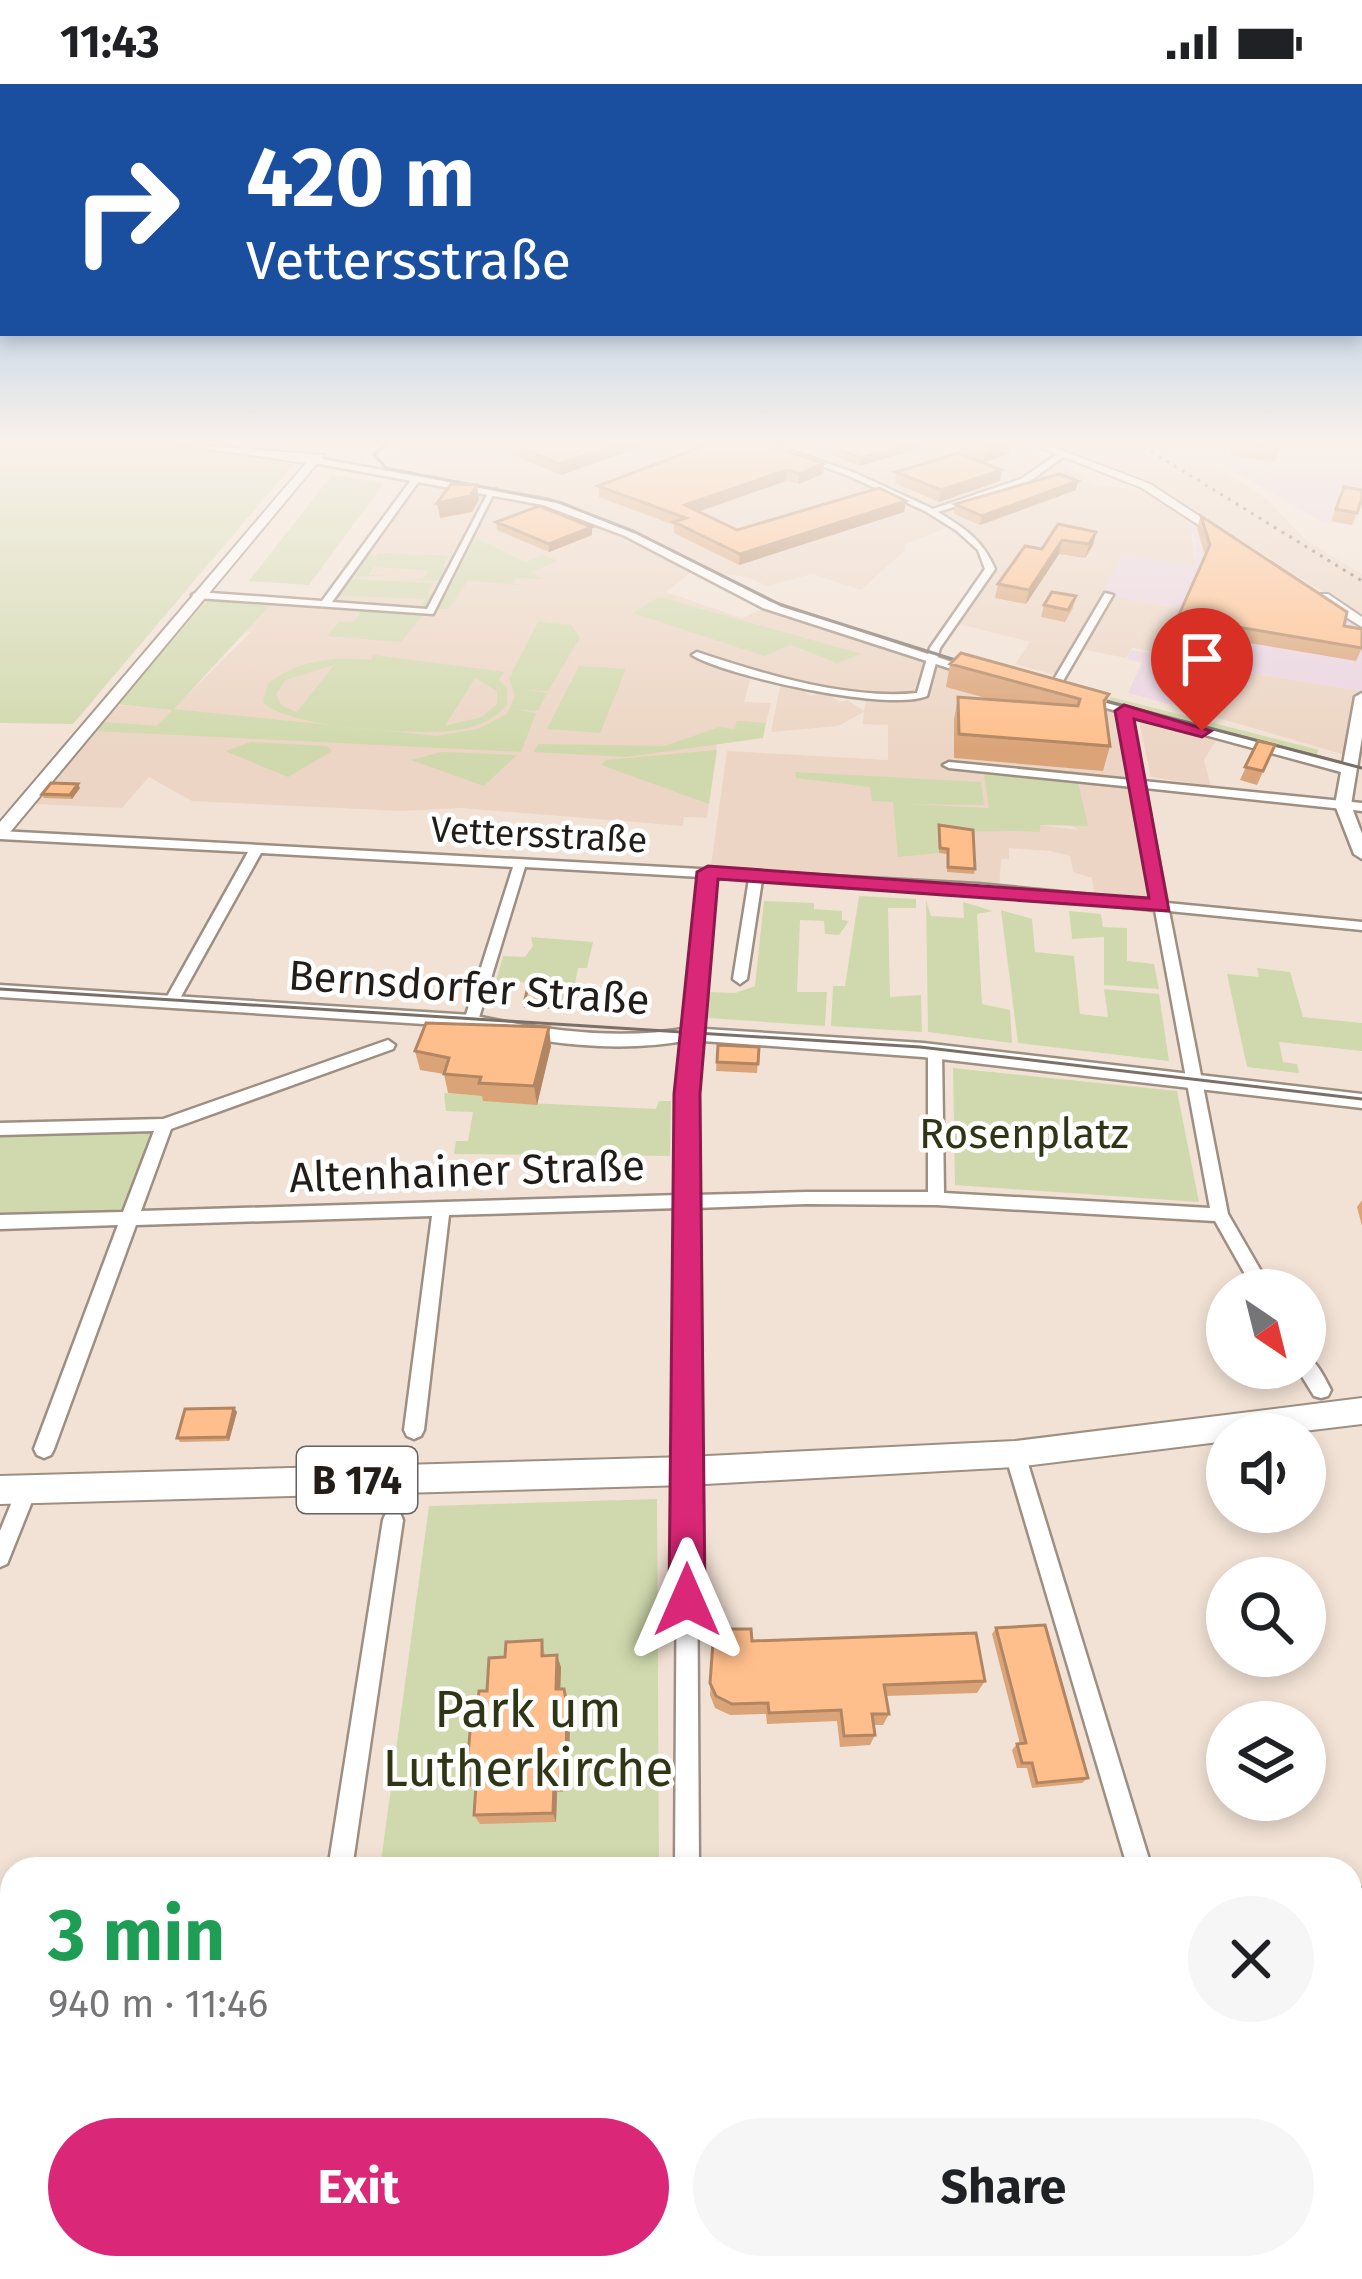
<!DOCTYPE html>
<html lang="en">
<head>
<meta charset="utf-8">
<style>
	:root { --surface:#fff; --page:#f6f6f6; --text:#202124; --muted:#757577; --accent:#db2777 }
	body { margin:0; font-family:"Fira Sans",sans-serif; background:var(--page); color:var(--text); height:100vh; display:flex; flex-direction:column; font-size:45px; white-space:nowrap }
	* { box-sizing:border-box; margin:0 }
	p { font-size:39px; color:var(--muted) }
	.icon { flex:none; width:66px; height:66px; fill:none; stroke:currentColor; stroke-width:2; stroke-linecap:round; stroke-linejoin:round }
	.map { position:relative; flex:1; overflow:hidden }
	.side { position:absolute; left:0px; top:1773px; width:1362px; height:423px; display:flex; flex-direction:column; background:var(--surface); border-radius:36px 36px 0 0; box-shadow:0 6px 18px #0003 }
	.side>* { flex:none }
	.guide { position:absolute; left:0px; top:0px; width:1362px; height:252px; box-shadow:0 6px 18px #0003; background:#1a4fa0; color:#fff; overflow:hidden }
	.needle { width:78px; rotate:145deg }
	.fabs { position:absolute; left:1206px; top:1185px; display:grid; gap:24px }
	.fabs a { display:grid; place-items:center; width:120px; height:120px; border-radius:50%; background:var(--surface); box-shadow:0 6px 18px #0003; font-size:60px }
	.pin { position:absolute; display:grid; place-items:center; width:102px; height:102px; color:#fff; margin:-123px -51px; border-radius:50% 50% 50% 0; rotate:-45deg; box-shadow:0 0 12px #0007 }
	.pin .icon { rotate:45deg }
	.me { position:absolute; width:132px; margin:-66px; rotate:0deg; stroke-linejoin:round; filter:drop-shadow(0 0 9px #0008) }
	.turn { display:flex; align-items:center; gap:42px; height:252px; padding:0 48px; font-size:54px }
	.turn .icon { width:156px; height:156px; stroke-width:2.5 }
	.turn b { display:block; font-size:84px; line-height:102px }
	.round { display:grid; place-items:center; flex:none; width:126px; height:126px; border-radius:63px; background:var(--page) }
	.headline { display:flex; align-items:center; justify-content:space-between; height:204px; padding:0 48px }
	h1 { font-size:72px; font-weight:700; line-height:90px; color:#1e9e55 }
	.primary-button { display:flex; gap:24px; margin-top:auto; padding:24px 48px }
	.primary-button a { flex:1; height:138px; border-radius:72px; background:var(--accent); color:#fff; font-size:48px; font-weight:700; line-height:138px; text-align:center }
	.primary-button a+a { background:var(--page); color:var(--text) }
	.status { display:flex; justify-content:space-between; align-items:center; height:84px; padding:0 60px; background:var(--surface); direction:ltr }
	.status svg { height:33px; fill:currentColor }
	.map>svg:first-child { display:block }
	.built { fill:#ecd5c4; fill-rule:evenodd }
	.industrial { fill:#ead4e2 }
	.green { fill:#d0d9ad; fill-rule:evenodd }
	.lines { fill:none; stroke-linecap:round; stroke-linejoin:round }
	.minor-casing { stroke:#9e8f83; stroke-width:5 }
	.tertiary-casing { stroke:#9e8f83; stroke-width:5 }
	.secondary-casing { stroke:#9e8f83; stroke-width:4 }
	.primary-casing { stroke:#9e8f83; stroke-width:4 }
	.minor { fill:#fff; fill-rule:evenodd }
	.tertiary { fill:#fff; fill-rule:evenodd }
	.secondary { fill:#fff; fill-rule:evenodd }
	.primary { fill:#fff; fill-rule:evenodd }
	.tram { stroke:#7a7068; stroke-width:3 }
	.rail { stroke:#7a7068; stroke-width:3; stroke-dasharray:3 6; stroke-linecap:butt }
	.wall { fill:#dba478 }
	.shaded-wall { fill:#b28662 }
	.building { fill:#ffbf8c; stroke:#b28662; stroke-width:3 }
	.route { fill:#db2777; stroke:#8e194d; stroke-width:3 }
	.labels { text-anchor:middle; stroke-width:9; stroke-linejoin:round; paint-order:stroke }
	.far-street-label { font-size:36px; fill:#231d19; stroke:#fff }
	.shield { fill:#fff; stroke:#65615e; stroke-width:3 }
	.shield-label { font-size:39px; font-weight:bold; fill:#231d19 }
	.street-label { font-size:42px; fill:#231d19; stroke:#fff }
	.park-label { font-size:42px; fill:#303615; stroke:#fff }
	.near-park-label { font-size:51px; fill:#303615; stroke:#fff }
</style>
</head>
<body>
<div class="status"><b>11:43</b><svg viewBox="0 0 49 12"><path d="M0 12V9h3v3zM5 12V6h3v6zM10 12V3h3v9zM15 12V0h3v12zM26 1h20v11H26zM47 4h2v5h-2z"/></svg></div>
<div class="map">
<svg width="1362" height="2195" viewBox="0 0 1362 2195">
	<rect width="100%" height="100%" fill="#f2e2d5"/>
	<!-- built -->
	<path class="built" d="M411 358H763L802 370 835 358H1011L1038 374 1052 373 1098 402 1152 406 1202 438 1191 449 1196 482 1123 471 1112 494 1111 512 1179 525 1165 570 1132 564 1126 574 1082 565 1067 594 1015 580 1030 558 954 539 990 485 991 470 951 442 905 460V466L861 506 812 490 767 502 748 493 693 487 666 508 742 534 767 523 933 578 1124 630 1161 822 1095 815 1092 794 1073 788 1070 772 1051 767 1009 764V775H1001L999 806 900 800 899 793 711 782 727 667 888 676V641L863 640 864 628 838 642 771 648 781 598 797 601 810 612 824 608 840 618 848 616 864 627 867 611 751 592 744 618 771 619 766 639 738 638 736 645 719 644 707 734 684 733 683 742 460 724 400 727 192 717 149 693 122 724 36 720 116 621 173 625 251 548 181 544 204 516 323 522 339 512 430 386 389 376ZM985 691 1079 746 1040 741 1038 747 938 745 990 724Z
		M1047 358H1151L1185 378 1203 375 1265 414 1307 457 1362 490V533L1157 402Z
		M1234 586 1362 607V653L1349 672 1184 624 1193 611 1229 619Z
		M1144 636 1217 655 1204 676 1211 702 1151 693 1139 637Z
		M536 2184H730L723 2195H544Z"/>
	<!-- industrial -->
	<path class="industrial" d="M1184 358H1362V418L1354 442 1322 438Z
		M1202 438 1362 539V607L1235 586 1229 619 1193 611 1184 624 1128 609 1142 579 1127 575 1131 566 1165 571 1179 525 1102 510 1122 471 1195 482 1196 455 1187 440Z"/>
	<!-- green -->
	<path class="green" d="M0 358H134L295 378 73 640 0 639Z
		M332 391 384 399 309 501 249 497Z
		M475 453 525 478 544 471 558 477 530 488 542 495 516 494 513 499 531 502 468 497 448 525H438Z
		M369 469 375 473 378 469 457 472 447 474 442 483 451 485 444 497 411 496 425 493 429 486 373 483 369 491 391 492 353 493Z
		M351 495 433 499 428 509 436 510 429 524H421L425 515 339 512Z
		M659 513 862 570 837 579 791 561 764 572 633 529Z
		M209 515 272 519 174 625 436 652 478 645 507 630 515 612 509 594 538 538 571 541 580 554 548 607 527 606 547 609 538 627 516 625 536 629 521 668 96 647 104 638 157 642 172 626 116 620Z
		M362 526 424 530 401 558 327 552 339 538H354Z
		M374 571 504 588 499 596 507 604V621C494 636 477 643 457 646 421 652 286 644 263 618L268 599C300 576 333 572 371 576ZM334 581 297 628 281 621 276 610 286 596ZM475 594 497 607V620L482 633 445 642Z
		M579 582 626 585 600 649 547 645Z
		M1111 613 1319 666 1315 673 1105 620Z
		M737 637 766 639 763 654 626 673 534 668 538 660 665 662 719 643 735 645Z
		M251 658 327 662 332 667 288 693 225 667Z
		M717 666 709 720 601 681 606 676Z
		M442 668 517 671 484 702 411 676Z
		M795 688 981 698 984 721 907 720 989 724 984 691 1078 698 1088 742 1040 741V748C1005 745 973 750 939 745V769L898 773 893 718 872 717 870 703 796 694Z
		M859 812 916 815V824H888L890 913 921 911 922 948 831 942 833 902H845Z
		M926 816 931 832 964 834 963 818 993 827 977 830 982 920 1010 926 1012 959 928 948Z
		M764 817 814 819V825L842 827V836L849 837 839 851 825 850 824 837 800 836 797 908H827L825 942 708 934 709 908 735 909 755 902Z
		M1001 826 1032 835 1035 868 1074 872 1080 930 1108 933 1104 905 1159 910 1169 977 1018 959Z
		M1069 827 1101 830 1103 843 1127 844V877L1154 880 1159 905 1104 901V853L1072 855Z
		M531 853 593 858 587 884H578L570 926 555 925 558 910 542 908 538 899 496 897 503 872 525 873 533 862Z
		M1257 884 1290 888 1303 933 1362 939V967L1279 958 1283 978 1297 980 1299 989 1247 983 1227 890 1259 893Z
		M953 984 1177 1007 1199 1118 955 1101Z
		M444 1009 485 1012 484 1017 656 1025 659 1017H671L670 1072 454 1070 456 1057H468L473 1028 446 1027Z
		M152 1047 123 1127 0 1130V1052Z
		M657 1415 659 1785H380L429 1422Z"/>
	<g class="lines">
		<defs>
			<path id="minor" d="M756 358H767L855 389 933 425 1021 395 1059 369 1066 371 1027 399 938 428C965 445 982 455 995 485L940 564 927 612C889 628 729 593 692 571L697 568C763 590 847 616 917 609L930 564 985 485 978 466 957 447 925 427 849 392Z
				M414 392 421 394 332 518 427 525 489 407 496 405 433 530 197 514 192 511 197 508 322 517Z
				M1105 509 1113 511 1063 597 1054 599 1053 597Z
				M1124 624 1129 627 1143 697 1362 719V727L1145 704 1167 819 1362 838V846L1169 827 1228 1130 1272 1206H1254L1215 1137 936 1121 806 1120 695 1124 699 1785H675L679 1124 449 1131 424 1346 421 1352 414 1355 407 1352 404 1346 432 1132 136 1141 54 1365 51 1371 44 1374 37 1371 34 1365 118 1141 0 1145V1131L123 1128 154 1047 0 1051V1039L163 1035 388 956 395 961 393 965 171 1045 141 1127 679 1111V1010L701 793 525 783 478 937 471 942 464 937 513 783 261 769 178 918 171 923 164 918 248 768 0 755V747L978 800 1154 817 1133 703 949 684 943 681 949 678 1131 696 1119 627ZM714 794 749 795 733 895 740 900 747 895 762 796 978 808 1155 826 1210 1124 944 1109 942 967 935 962 928 967V1108H806L695 1111V1010Z
				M1305 1272C1317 1276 1325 1295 1331 1306L1328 1312 1321 1314 1314 1312 1298 1286 1305 1284Z
				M1015 1361 1022 1364 1025 1370 1152 1785H1128L1005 1370 1008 1364Z
				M27 1395 34 1398 37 1405 7 1480 0 1483V1447L20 1398Z
				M393 1426 400 1429 403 1436 352 1785H328L383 1436 386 1429Z
				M1350 1995 1362 2001V2034L1350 2028Z
				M245 2184H279L274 2195H240Z
				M301 2184H333L338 2195H306Z
				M937 2184H973L978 2195H942Z"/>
			<path id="tertiary" d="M311 373 549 416 633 448 771 518 982 588 970 591 763 524 625 452 543 421 308 378Z
				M1362 609V653L1351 721 1362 750V775L1354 770 1335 721 1341 688 1073 615 1080 611 1343 680 1355 613Z
				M0 901 471 931C542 946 617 957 689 944L923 959 1362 1010V1024L923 973 689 956C617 970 542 959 471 943L0 913Z
				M1362 1804V1836L1350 1837V1805Z
				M12 1853V1887L0 1888V1854Z"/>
			<path id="secondary" d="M159 358 324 371 6 753 0 754V738L306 379Z
				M1026 358H1040L1150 400 1233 454 1223 457 1142 404Z
				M1318 510H1328L1362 533V543L1318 516Z"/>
			<path id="primary" d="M1362 1314V1340L1279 1350H1227V1357L1015 1383 687 1401 0 1420V1392L687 1373 1015 1357Z"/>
		</defs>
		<!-- minor casing -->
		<use href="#minor" class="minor-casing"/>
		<!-- tertiary casing -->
		<use href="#tertiary" class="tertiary-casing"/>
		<!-- secondary casing -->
		<use href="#secondary" class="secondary-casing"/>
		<!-- primary casing -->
		<use href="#primary" class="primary-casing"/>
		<!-- minor -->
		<use href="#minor" class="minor"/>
		<!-- tertiary -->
		<use href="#tertiary" class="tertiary"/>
		<!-- secondary -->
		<use href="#secondary" class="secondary"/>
		<!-- primary -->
		<use href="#primary" class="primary"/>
		<!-- tram -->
		<path class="tram" d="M390 358 374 370 386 384 559 418 635 448 781 521 987 586
			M1074 609 1362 684
			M0 905 920 963 1362 1015"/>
		<!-- rail -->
		<path class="rail" d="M1136 358 1362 497"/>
	</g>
	<!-- wall -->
	<path class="wall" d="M502 358H654L561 391 503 367Z
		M669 358H756L823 390 799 400 786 397 698 428 737 446 906 417 904 428 739 481 674 449V441L599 413 598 402 694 366Z
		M846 358H940L860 382 830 370 831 362Z
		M957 358H1012L1009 370 984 378 956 367Z
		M1234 358H1284L1274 378 1230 371Z
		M896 388 1000 397 939 418 895 399Z
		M1344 403 1357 429 1352 441 1331 437Z
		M1076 406 980 441 954 430 955 420Z
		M1201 432 1344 542 1362 564 1356 577 1173 546 1205 472 1197 444Z
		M496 438 592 443V451L549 468 497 446Z
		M1058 440 1096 448 1093 461 1085 474 1059 470 1026 520 995 514 998 500 1042 465Z
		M1076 512 1073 524 1065 538 1041 533 1044 521Z
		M950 580 1109 610 1105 624 1110 662 1103 687 954 674V636L958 613 989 615 946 603Z
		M1258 657 1275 661 1257 701 1240 696Z
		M80 704 72 715 44 714 42 710Z
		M939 741 975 785 974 790 947 788V770L939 769Z
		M558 904 555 925 524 924V919Z
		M718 961 759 963 757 989 716 987Z
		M551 962 537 1021 483 1017 482 1012 448 1009 444 990 420 986 415 967Z
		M1362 1116V1142L1357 1123Z
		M234 1324 237 1328 229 1357 180 1358 177 1354Z
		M996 1544 1088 1694 1082 1699 1032 1704 1027 1684H1017L1012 1666 1017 1660H1020L992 1550Z
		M714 1545 752 1557 985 1597 977 1609 886 1612 889 1630 883 1641H874L875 1651 870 1661 840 1663 837 1637 767 1640 766 1630 730 1631 715 1624 710 1611Z
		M542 1556 545 1572 561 1583 560 1605H564L570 1632 569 1690H564L563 1708H557L556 1738 480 1740 474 1731 476 1710 471 1701 472 1691 467 1683 477 1624 505 1573Z"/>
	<!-- shaded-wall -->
	<path class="shaded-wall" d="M624 358H654L561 391 560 380Z
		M918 358H940L860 382 861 374Z
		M1004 358H1012L1009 370 984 378 986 363Z
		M824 379 823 390 799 400V390Z
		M787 386 786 397 685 432V421Z
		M1002 386 1000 397 939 418 941 406Z
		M1078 397 1076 406 980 441 982 432Z
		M477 401 479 416 472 428 440 434 437 419Z
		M906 417 904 428 739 481 740 470Z
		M592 443V451L549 468V460Z
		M1096 448 1093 461 1085 474 1089 460Z
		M1062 456 1059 470 1026 520 1029 506Z
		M78 700 80 704 72 715 70 711Z
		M549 943 551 962 537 1021 534 1002Z
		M234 1324 237 1328 229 1357 227 1353Z
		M557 1571 561 1583 560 1616 556 1605Z
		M567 1621 570 1632 569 1690 566 1680Z
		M561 1680 564 1690 563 1708 560 1698Z
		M554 1699 557 1708 556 1738 553 1729Z"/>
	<!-- building -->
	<path class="building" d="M505 358H624L560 380Z
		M701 358H756L824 379 799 390 787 386 685 421 737 446 879 404 906 417 740 470 674 438 686 434 598 402 709 360Z
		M846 358H918L861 374 831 362Z
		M971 358H1004L986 363Z
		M1234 358H1282L1278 365Z
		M958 369 1002 386 941 406 896 388Z
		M1059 390 1078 397 982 432 955 420Z
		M451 400 477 401 470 412 437 419Z
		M1344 403 1362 406V415L1357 429 1336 425Z
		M539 422 592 443 549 460 496 438Z
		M1201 432 1347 528 1344 542 1362 545V564L1178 533 1210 461Z
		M1058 440 1096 448 1089 460 1062 456 1029 506 998 500 1025 462 1042 465Z
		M1052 508 1076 512 1068 526 1044 521Z
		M961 569 1109 610 1104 617 1110 662 959 650 958 613 1078 622 1080 615 950 580Z
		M1258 657 1275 661 1263 687 1245 683Z
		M51 699 78 700 70 711 42 710Z
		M939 741 973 746 975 785 948 783V765L940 764Z
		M528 903 558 904 555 921 524 919Z
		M426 939 549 943 534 1002 479 999 481 993 444 990 449 974 415 967Z
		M718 961 759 963 758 980 717 978Z
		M234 1324 227 1353 177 1354 185 1325Z
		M1045 1541 1088 1694 1037 1699 1032 1679H1022L1017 1660 1026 1659 996 1544Z
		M714 1545H751L752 1557 976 1549 985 1597 884 1601 889 1630H872L875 1651 844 1652 841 1626 769 1629 768 1619 732 1620 716 1612 710 1599Z
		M542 1556V1572L557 1571 556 1605H564L567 1621 566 1680H561L560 1698 554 1699 553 1729 474 1731 476 1701H471L472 1683H467L472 1624H477L479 1607H487L489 1574 505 1573 506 1558Z"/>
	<!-- sky -->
	<linearGradient id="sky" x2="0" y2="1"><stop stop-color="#74a7dd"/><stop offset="0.54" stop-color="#f9f2ec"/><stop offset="1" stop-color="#f9f2ec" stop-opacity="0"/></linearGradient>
	<rect width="1362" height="665" fill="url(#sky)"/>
	<!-- route -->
	<path class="route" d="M1124 621 1211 647 1202 653 1134 635 1169 827 718 795 700 1010 705 1516 700 1529 687 1534 674 1529 669 1516 674 1010 697 788 708 782 1149 814 1115 627Z"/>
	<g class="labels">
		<!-- far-street labels -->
		<g class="far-street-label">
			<text transform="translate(539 750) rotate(3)" y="13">Vettersstraße</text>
		</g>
		<!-- shield labels -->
		<rect class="shield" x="297" y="1363" width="120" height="66" rx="9"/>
		<g class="shield-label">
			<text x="357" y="1410">B 174</text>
		</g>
		<!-- street labels -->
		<g class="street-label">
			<text transform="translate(469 903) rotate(4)" y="15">Bernsdorfer Straße</text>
			<text transform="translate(467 1087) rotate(-2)" y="15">Altenhainer Straße</text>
		</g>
		<!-- park labels -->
		<g class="park-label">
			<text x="1024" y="1064">Rosenplatz</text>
		</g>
		<!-- near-park labels -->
		<g class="near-park-label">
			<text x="528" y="1643">Park um<tspan x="528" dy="59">Lutherkirche</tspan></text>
		</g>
	</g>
</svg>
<div class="fabs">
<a><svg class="needle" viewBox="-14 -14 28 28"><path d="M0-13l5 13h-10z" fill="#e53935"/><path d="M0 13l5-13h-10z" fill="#757577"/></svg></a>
<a><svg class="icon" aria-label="sound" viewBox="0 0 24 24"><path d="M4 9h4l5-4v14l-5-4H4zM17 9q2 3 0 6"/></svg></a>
<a><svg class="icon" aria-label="search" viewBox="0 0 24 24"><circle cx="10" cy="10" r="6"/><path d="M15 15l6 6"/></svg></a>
<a><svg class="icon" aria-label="layers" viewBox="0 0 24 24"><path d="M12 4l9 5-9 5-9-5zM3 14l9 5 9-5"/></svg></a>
</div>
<div class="pin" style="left:1202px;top:647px;background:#d93025"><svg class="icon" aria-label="arrive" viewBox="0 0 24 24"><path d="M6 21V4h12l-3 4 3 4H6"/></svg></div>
<svg class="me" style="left:687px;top:1516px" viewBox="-20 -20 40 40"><path d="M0-17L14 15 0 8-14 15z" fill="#db2777" stroke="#fff" stroke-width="4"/></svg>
<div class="guide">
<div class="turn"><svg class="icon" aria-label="right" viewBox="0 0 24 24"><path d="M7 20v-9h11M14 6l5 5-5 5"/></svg><div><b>420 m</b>Vettersstraße</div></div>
</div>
<section class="side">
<div class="headline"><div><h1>3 min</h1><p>940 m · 11:46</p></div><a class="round"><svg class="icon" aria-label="close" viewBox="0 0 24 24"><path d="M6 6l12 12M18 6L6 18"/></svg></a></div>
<div class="primary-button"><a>Exit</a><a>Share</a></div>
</section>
</div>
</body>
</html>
